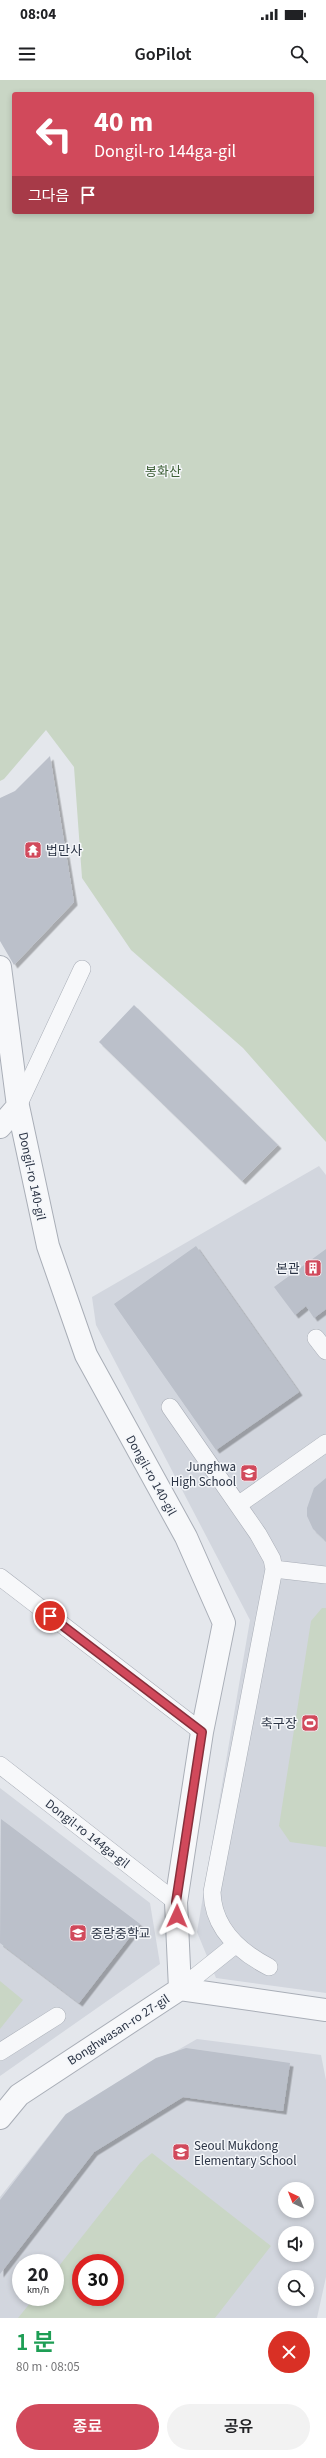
<!DOCTYPE html>
<html lang="ko">
<head>
<meta charset="utf-8">
<style>
	:root { --surface:#fff; --page:#f2f2f2; --text:#202124; --muted:#757577; --accent:#d1495b }
	body { margin:0; font-family:"Source Sans 3","Noto Sans KR",sans-serif; background:var(--page); color:var(--text); height:100vh; display:flex; flex-direction:column; font-size:15px; white-space:nowrap }
	* { box-sizing:border-box; margin:0 }
	p { font-size:13px; color:var(--muted) }
	.icon { flex:none; width:22px; height:22px; fill:none; stroke:currentColor; stroke-width:2; stroke-linecap:round; stroke-linejoin:round }
	.map { position:relative; height:2238px; overflow:hidden }
	.panel { display:flex; flex-direction:column; background:var(--surface); flex:1 }
	.panel>* { flex:none }
	.banner { position:absolute; left:12px; top:12px; width:302px; height:122px; border-radius:4px; box-shadow:0 2px 6px #0003; background:#d1495b; color:#fff; overflow:hidden }
	.needle { width:26px; rotate:317deg }
	.controls { position:absolute; left:278px; top:2102px; display:grid; gap:8px }
	.controls a { display:grid; place-items:center; width:36px; height:36px; border-radius:50%; background:var(--surface); box-shadow:0 2px 6px #0003; font-size:20px }
	.speed { position:absolute; left:12px; top:2174px; display:flex; gap:8px; font-size:20px; font-weight:700; text-align:center }
	.speed>* { display:grid; place-content:center; width:52px; height:52px; border-radius:50%; background:var(--surface); box-shadow:0 2px 6px #0003; line-height:1 }
	.speed small { font-size:10px; font-weight:400 }
	.speed .limit { border:6px solid #d22; background:#fff; color:#111 }
	.pin { position:absolute; display:grid; place-items:center; width:34px; height:34px; color:#fff; margin:-17px; border:2px solid #fff; border-radius:50%; box-shadow:0 1px 4px #0007 }
	.me { position:absolute; width:44px; margin:-22px; rotate:1deg; stroke-linejoin:round; filter:drop-shadow(0 0 3px #0008) }
	.turn { display:flex; align-items:center; gap:14px; height:84px; padding:0 16px; font-size:18px }
	.turn .icon { width:52px; height:52px; stroke-width:2.5 }
	.turn b { display:block; font-size:28px; line-height:34px }
	.then { display:flex; align-items:center; height:38px; padding:0 16px; background:#0003; gap:8px; font-size:15px }
	.round { display:grid; place-items:center; flex:none; width:42px; height:42px; border-radius:21px; background:var(--page) }
	.summary { display:flex; align-items:center; justify-content:space-between; height:68px; padding:0 16px }
	h1 { font-size:24px; font-weight:600; line-height:30px; color:#1e9e55 }
	.action { display:flex; gap:8px; margin-top:auto; padding:8px 16px }
	.action a { flex:1; height:46px; border-radius:24px; background:var(--accent); color:#fff; font-size:16px; font-weight:600; line-height:46px; text-align:center }
	.action a+a { background:var(--page); color:var(--text) }
	.status { display:flex; justify-content:space-between; align-items:center; height:28px; padding:0 20px; background:var(--surface); direction:ltr }
	.status svg { height:11px; fill:currentColor }
	header { display:flex; justify-content:space-between; align-items:center; height:52px; padding:0 16px; background:var(--surface); font-size:18px; font-weight:600 }
	.map>svg:first-child { display:block }
	.built { fill:#d2d6de; fill-rule:evenodd }
	.green { fill:#c9d6c5; fill-rule:evenodd }
	.building { fill:#bbc0ca; filter:url(#shadow) }
	.lines { fill:none; stroke-linecap:round; stroke-linejoin:round }
	.lane-casing { stroke:#a9aeb7; stroke-width:18 }
	.street-casing { stroke:#a9aeb7; stroke-width:24 }
	.lane { stroke:#f7f8fa; stroke-width:17 }
	.street { stroke:#f7f8fa; stroke-width:22 }
	.route-casing { stroke:#882f3b; stroke-width:10 }
	.route { stroke:#d1495b; stroke-width:7 }
	.labels { text-anchor:middle; stroke-width:3; stroke-linejoin:round; paint-order:stroke }
	.park-label { font-size:13px; fill:#3f6138; stroke:#f4f6f9 }
	.poi-label { font-size:13px; fill:#2b3445; stroke:#f4f6f9; text-anchor:start }
	.street-label { font-size:13px; fill:#2b3445; stroke:#f4f6f9 }
</style>
</head>
<body>
<div class="status"><b>08:04</b><svg viewBox="0 0 49 12"><path d="M0 12V9h3v3zM5 12V6h3v6zM10 12V3h3v9zM15 12V0h3v12zM26 1h20v11H26zM47 4h2v5h-2z"/></svg></div>
<header><svg class="icon" aria-label="menu" viewBox="0 0 24 24"><path d="M4 6h16M4 12h16M4 18h16"/></svg>GoPilot<svg class="icon" aria-label="search" viewBox="0 0 24 24"><circle cx="10" cy="10" r="6"/><path d="M15 15l6 6"/></svg></header>
<div class="map">
<svg width="326" height="2238" viewBox="0 0 326 2238">
	<defs>
		<filter id="shadow"><feDropShadow dx="3.5" dy="3.5" stdDeviation="0" flood-color="#0004"/></filter>
	</defs>
	<rect width="100%" height="100%" fill="#e4e7ec"/>
	<!-- built -->
	<path class="built" d="M319 1086 326 1095V1913L216 1898 197 1852 250 1540 96 1245 92 1217Z
		M0 1708 150 1823 160 1884 0 1996Z
		M197 1959 321 1975 326 2000V2197L317 2238H0V2117L65 2035ZM285 2109H307V2131H285ZM285 2153H307V2175H285ZM21 2183H55V2217H21ZM81 2183H115V2217H81ZM285 2197H307V2219H285Z"/>
	<!-- green -->
	<path class="green" d="M0 0H326V1062L243 968 131 870 82 798 74 687 46 650 4 699 0 701ZM14 14H312V132H14Z
		M322 1528H326V1767L290 1762 279 1746 311 1541Z
		M0 1901 23 1920 0 1949Z
		M152 2073 271 2166 215 2238H18L35 2217H55V2191L140 2083ZM81 2183H115V2217H81Z"/>
	<!-- building -->
	<path class="building" d="M50 676 74 822 14 885 0 861V718L15 711Z
		M134 925 278 1065 242 1101 99 962Z
		M196 1166 299 1312 216 1370 114 1224Z
		M326 1169V1229L314 1238 306 1226 295 1235 274 1207Z
		M326 1398V1461L313 1449 307 1436V1428L314 1408Z
		M1 1739 140 1844 79 1923 0 1863Z
		M186 1968 290 1983 283 2031 183 2017 94 2072 0 2194V2120L66 2034 156 1978Z"/>
	<g class="lines">
		<defs>
			<path id="lane" d="M18 1026 82 889
				M316 1258 326 1271
				M170 1327 258 1454 272 1479 274 1489
				M238 1425 326 1363
				M0 1497 202 1652
				M0 1685 176 1822
				M269 1887C238 1871 213 1848 212 1812L274 1489 326 1495
				M180 1909 235 1865
				M0 1972 57 1936"/>
			<path id="street" d="M0 887 18 1026 48 1166 86 1275 186 1457 224 1543 202 1652 176 1822 180 1909
				M0 1047 18 1026
				M0 2038 19 2015 180 1909 326 1930"/>
		</defs>
		<!-- lane casing -->
		<use href="#lane" class="lane-casing"/>
		<!-- street casing -->
		<use href="#street" class="street-casing"/>
		<!-- lane -->
		<use href="#lane" class="lane"/>
		<!-- street -->
		<use href="#street" class="street"/>
	</g>
	<g class="lines">
		<defs>
			<path id="route" d="M50 1536 202 1652 176 1822 177 1836"/>
		</defs>
		<!-- route casing -->
		<use href="#route" class="route-casing"/>
		<!-- route -->
		<use href="#route" class="route"/>
	</g>
	<!-- icons -->
	<defs>
		<symbol id="temple-square" viewBox="-11 -11 22 22"><rect x="-9" y="-9" width="18" height="18" rx="4" fill="#d1495b" stroke="#f4f6f9"/><path d="M0-6L5-2H3V0L6.5 2.5H4V6H1.5V3h-3V6H-4V2.5H-6.5L-3 0V-2H-5Z" fill="#fff"/></symbol>
		<symbol id="building-square" viewBox="-11 -11 22 22"><rect x="-9" y="-9" width="18" height="18" rx="4" fill="#d1495b" stroke="#f4f6f9"/><path d="M-4-6H4V6H1V3H-1V6H-4ZM-2.5-4.3h1.7v1.8h-1.7ZM.8-4.3h1.7v1.8H.8ZM-2.5-1h1.7V.8h-1.7ZM.8-1h1.7V.8H.8Z" fill="#fff"/></symbol>
		<symbol id="school-square" viewBox="-11 -11 22 22"><rect x="-9" y="-9" width="18" height="18" rx="4" fill="#d1495b" stroke="#f4f6f9"/><path d="M0-5L7-2L0 1L-7-2ZM-4 1L0 2.5L4 1V4Q0 6-4 4Z" fill="#fff"/></symbol>
		<symbol id="stadium-square" viewBox="-11 -11 22 22"><rect x="-9" y="-9" width="18" height="18" rx="4" fill="#d1495b" stroke="#f4f6f9"/><path d="M0-5a6.5 5 0 1 0 0 10a6.5 5 0 1 0 0-10ZM-3.5-1.8h7v3.6h-7Z" fill="#fff"/></symbol>
	</defs>
	<g fill-rule="evenodd">
		<use href="#temple-square" x="23" y="760" width="20" height="20"/>
		<use href="#building-square" x="303" y="1178" width="20" height="20"/>
		<use href="#school-square" x="239" y="1383" width="20" height="20"/>
		<use href="#stadium-square" x="300" y="1633" width="20" height="20"/>
		<use href="#school-square" x="68" y="1843" width="20" height="20"/>
		<use href="#school-square" x="171" y="2062" width="20" height="20"/>
	</g>
	<g class="labels">
		<!-- park labels -->
		<g class="park-label">
			<text x="163" y="396">봉화산</text>
		</g>
		<!-- poi labels -->
		<g class="poi-label">
			<text x="46" y="775">법만사</text>
			<text x="300" y="1193" text-anchor="end">본관</text>
			<text x="236" y="1391" text-anchor="end">Junghwa<tspan x="236" dy="15">High School</tspan></text>
			<text x="297" y="1648" text-anchor="end">축구장</text>
			<text x="91" y="1858">중랑중학교</text>
			<text x="194" y="2070">Seoul Mukdong<tspan x="194" dy="15">Elementary School</tspan></text>
		</g>
		<!-- street labels -->
		<g class="street-label">
			<text transform="translate(33 1096) rotate(78)" y="5">Dongil-ro 140-gil</text>
			<text transform="translate(152 1395) rotate(61)" y="5">Dongil-ro 140-gil</text>
			<text transform="translate(88 1753) rotate(38)" y="5">Dongil-ro 144ga-gil</text>
			<text transform="translate(118 1949) rotate(-33)" y="5">Bonghwasan-ro 27-gil</text>
		</g>
	</g>
</svg>
<div class="controls">
<a><svg class="needle" viewBox="-14 -14 28 28"><path d="M0-13l5 13h-10z" fill="#e53935"/><path d="M0 13l5-13h-10z" fill="#757577"/></svg></a>
<a><svg class="icon" aria-label="sound" viewBox="0 0 24 24"><path d="M4 9h4l5-4v14l-5-4H4zM17 9q2 3 0 6"/></svg></a>
<a><svg class="icon" aria-label="search" viewBox="0 0 24 24"><circle cx="10" cy="10" r="6"/><path d="M15 15l6 6"/></svg></a>
</div>
<div class="speed"><div>20<small>km/h</small></div><div class="limit">30</div></div>
<div class="pin" style="left:50px;top:1536px;background:#d93025"><svg class="icon" aria-label="arrive" viewBox="0 0 24 24"><path d="M6 21V4h12l-3 4 3 4H6"/></svg></div>
<svg class="me" style="left:177px;top:1836px" viewBox="-20 -20 40 40"><path d="M0-17L14 15 0 8-14 15z" fill="#d1495b" stroke="#fff" stroke-width="4"/></svg>
<div class="banner">
<div class="turn"><svg class="icon" aria-label="left" viewBox="0 0 24 24"><path d="M17 20v-9H6M10 6l-5 5 5 5"/></svg><div><b>40 m</b>Dongil-ro 144ga-gil</div></div>
<div class="then">그다음<svg class="icon" aria-label="arrive" viewBox="0 0 24 24"><path d="M6 21V4h12l-3 4 3 4H6"/></svg></div>
</div>
</div>
<section class="panel">
<div class="summary"><div><h1>1 분</h1><p>80 m · 08:05</p></div><a class="round" style="background:#d93025;color:#fff"><svg class="icon" aria-label="close" viewBox="0 0 24 24"><path d="M6 6l12 12M18 6L6 18"/></svg></a></div>
<div class="action"><a>종료</a><a>공유</a></div>
</section>
</body>
</html>
